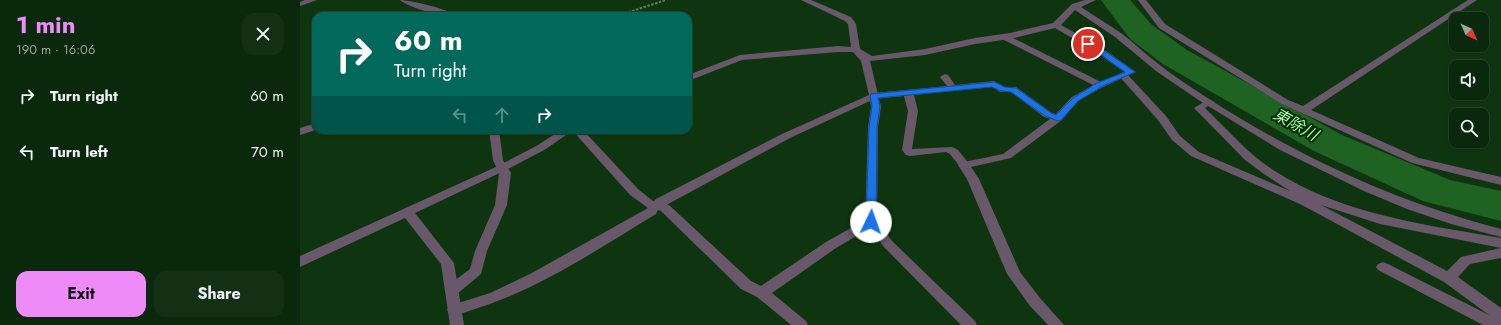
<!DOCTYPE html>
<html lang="en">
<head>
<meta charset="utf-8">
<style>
	:root { --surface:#0a280c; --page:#133015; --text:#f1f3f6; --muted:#99a69d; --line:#2a442d; --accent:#ee8bf8 }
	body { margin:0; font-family:Jost,"Noto Sans JP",sans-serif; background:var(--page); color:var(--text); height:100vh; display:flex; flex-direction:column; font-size:15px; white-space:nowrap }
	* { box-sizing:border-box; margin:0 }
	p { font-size:13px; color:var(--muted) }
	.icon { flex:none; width:22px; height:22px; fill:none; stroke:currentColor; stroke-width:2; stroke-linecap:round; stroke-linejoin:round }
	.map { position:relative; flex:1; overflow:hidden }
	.drawer { display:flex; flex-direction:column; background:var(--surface); width:300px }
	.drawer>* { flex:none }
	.guide { position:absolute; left:12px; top:12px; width:380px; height:122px; border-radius:12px; box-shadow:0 1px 3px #0004,0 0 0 1px var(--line); background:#00695c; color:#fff; overflow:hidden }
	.needle { width:26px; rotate:135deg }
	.controls { position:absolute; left:1149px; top:12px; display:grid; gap:8px }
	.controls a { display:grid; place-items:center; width:40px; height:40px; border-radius:8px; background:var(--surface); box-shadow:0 1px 3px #0004,0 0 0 1px var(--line); font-size:20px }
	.pin { position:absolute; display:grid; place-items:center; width:34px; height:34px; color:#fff; margin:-17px; border:2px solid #fff; border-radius:50%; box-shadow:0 1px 4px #0007 }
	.me { position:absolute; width:44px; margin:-22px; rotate:3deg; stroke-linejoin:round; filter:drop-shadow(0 0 3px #0008) }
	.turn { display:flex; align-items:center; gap:14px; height:84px; padding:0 16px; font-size:18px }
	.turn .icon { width:52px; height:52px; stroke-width:2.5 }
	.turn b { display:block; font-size:28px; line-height:34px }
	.lanes { display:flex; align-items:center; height:38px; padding:0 16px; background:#0003; justify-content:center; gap:20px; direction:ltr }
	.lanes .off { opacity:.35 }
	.round { display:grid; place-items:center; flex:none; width:42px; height:42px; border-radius:12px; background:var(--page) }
	.summary { display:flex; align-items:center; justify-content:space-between; height:68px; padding:0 16px }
	h1 { font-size:24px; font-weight:700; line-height:30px; color:var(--accent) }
	.cta { display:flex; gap:8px; margin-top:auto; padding:8px 16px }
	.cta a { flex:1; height:46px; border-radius:12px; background:var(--accent); color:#111; font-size:16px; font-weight:700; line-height:46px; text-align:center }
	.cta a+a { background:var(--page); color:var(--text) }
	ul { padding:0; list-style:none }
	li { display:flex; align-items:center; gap:12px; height:56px; padding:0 16px }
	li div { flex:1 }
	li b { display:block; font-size:15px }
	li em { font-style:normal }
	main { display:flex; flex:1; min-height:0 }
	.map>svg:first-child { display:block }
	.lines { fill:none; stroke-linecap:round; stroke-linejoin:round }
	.river { fill:#1e6322; fill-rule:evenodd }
	.path { stroke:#5d7d5e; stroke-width:2; stroke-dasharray:2.5 1.5; stroke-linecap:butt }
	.service { fill:#685869; fill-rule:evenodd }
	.minor { fill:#685869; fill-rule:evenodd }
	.route { fill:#1a73e8; stroke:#114b97 }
	.labels { text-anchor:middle; stroke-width:4; stroke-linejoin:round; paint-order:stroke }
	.water-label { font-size:16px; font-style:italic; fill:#a0fb9f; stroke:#032b05 }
</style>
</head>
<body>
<main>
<section class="drawer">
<div class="summary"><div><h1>1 min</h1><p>190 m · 16:06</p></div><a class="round"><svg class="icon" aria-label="close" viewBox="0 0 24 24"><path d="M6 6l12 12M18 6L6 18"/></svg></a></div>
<ul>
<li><svg class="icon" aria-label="right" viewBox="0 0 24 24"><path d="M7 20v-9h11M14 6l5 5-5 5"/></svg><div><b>Turn right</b></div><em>60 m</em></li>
<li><svg class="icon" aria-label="left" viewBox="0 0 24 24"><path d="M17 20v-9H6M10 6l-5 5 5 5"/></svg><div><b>Turn left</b></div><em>70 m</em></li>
</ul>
<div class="cta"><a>Exit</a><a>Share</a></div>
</section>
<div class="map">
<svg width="1201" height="325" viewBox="0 0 1201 325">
	<rect width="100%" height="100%" fill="#0e3510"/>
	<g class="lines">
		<!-- river -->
		<path class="river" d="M801 0H830L852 25 887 50 1042 135 1150 180 1201 191V221L1123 201 1014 151 863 64 830 39Z"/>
		<!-- path -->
		<path class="path" d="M317 16 366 0"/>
		<!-- service -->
		<path class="service" d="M705 34 803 83 805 85 803 87H797L702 39 701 37Z
			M823 72 826 73 866 116 880 136 899 152 990 191 964 174 945 160 896 110 894 108 909 99 914 102 905 108C927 129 947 153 973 170 1041 214 1122 224 1201 238V248L1080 224 1021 205 1147 271 1161 257 1201 248V258L1170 264 1158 277 1201 308V325H1183L1078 270 1076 267 1078 264 1083 262 1088 264 1189 315 1144 282 1002 205 891 156 872 140 858 120 820 77 818 75Z
			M645 74 648 75 655 85 694 81 705 87H716L752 113 762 116 763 118 758 121 744 117 711 92H700L692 87 614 95 618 111 612 149 652 147 658 150 670 165 668 167H660L650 154 646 152 610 156 606 155 602 150 608 111 604 96 574 99 569 96 574 93 647 86 640 77Z
			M189 130H199L203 160 211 173 207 205 187 251 181 274 157 294 152 295 147 294 145 290 147 286 170 269 175 251 195 205 199 173 193 160Z
			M272 130H283L338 189 353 201 369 205 451 281 461 286 526 242 567 219 571 218 575 219 577 222 575 225 536 248 472 293 506 321 508 325H491L457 297 441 289 361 211 358 210 356 214C298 249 238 290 172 310 165 312 157 316 149 314L147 310 149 306 190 293 230 274 348 208 330 195Z"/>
		<!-- minor -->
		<path class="minor" d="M5 0H17L0 6V2Z
			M100 0C110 0 149 9 156 16 143 16 110 9 100 0Z
			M501 0H511L551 17 556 24 560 49 572 56 625 49 675 38 710 33 753 23 772 4 785 0H796L781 7C794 16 808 24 821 33 833 42 844 53 856 62 872 75 889 86 906 97 999 157 1094 201 1201 229V237L1151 224 1107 209 1064 191 980 150 900 101 856 71 815 37 775 10 761 25 802 48 836 72 803 87 778 101 762 120 711 158 671 167 679 179 720 272 740 298 764 325H748L730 306 707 274 667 179 658 165 660 163 664 162 703 154 754 116 772 97 797 83 824 72 796 52 755 28 710 39 675 44 625 55 570 61 581 107 578 127 577 221 592 241 675 321 677 325H661L584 247 565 222 568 127 571 107 570 101 490 138 359 209H351L349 206 356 199 482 134 569 95 561 61 553 52H538L442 60 388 81V75L440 55 538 46 551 47 548 24 545 21Z
			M838 0H846L865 24 988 100 1003 106 1168 0H1177L1011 110 1119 158 1201 177V185L1112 163 982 104 859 28Z
			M16 123V130L0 135V128Z
			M261 130H273L246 149 206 170 115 213 154 263 164 325H150L141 264 105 218 0 267V256L198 166 238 145Z"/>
	</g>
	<!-- route -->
	<path class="route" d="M788 42 802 49 835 72 803 86 778 101 761 120 758 121 745 116 711 92 701 91 692 87 578 98 580 106 577 127 576 222 575 224H567L566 222 569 127 572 106 570 96 571 94 694 82 705 87 716 88 751 113 756 115 773 98 797 83 825 72 797 52 786 46 784 44Z"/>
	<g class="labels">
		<!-- water labels -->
		<g class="water-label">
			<text transform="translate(996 124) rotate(29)" y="6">東除川</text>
		</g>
	</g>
</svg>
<div class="controls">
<a><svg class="needle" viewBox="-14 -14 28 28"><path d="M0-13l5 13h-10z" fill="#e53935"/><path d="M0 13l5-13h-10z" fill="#99a69d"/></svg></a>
<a><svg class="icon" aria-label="sound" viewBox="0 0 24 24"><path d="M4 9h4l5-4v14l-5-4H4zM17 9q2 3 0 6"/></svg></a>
<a><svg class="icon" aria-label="search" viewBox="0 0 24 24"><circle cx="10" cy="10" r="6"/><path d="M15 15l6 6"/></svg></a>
</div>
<div class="pin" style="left:788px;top:44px;background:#d93025"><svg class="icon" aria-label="arrive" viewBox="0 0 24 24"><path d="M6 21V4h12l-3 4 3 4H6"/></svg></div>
<svg class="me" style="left:571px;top:222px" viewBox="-20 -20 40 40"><circle r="19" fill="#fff"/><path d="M0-13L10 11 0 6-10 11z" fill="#1a73e8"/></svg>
<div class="guide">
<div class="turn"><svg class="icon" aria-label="right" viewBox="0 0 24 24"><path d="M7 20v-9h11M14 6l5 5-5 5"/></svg><div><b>60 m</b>Turn right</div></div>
<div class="lanes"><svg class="icon off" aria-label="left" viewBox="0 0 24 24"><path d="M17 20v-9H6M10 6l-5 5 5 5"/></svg><svg class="icon off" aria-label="ahead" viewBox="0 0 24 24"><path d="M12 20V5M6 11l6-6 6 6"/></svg><svg class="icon" aria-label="right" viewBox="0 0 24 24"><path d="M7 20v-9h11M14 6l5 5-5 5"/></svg></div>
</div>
</div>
</main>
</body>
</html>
